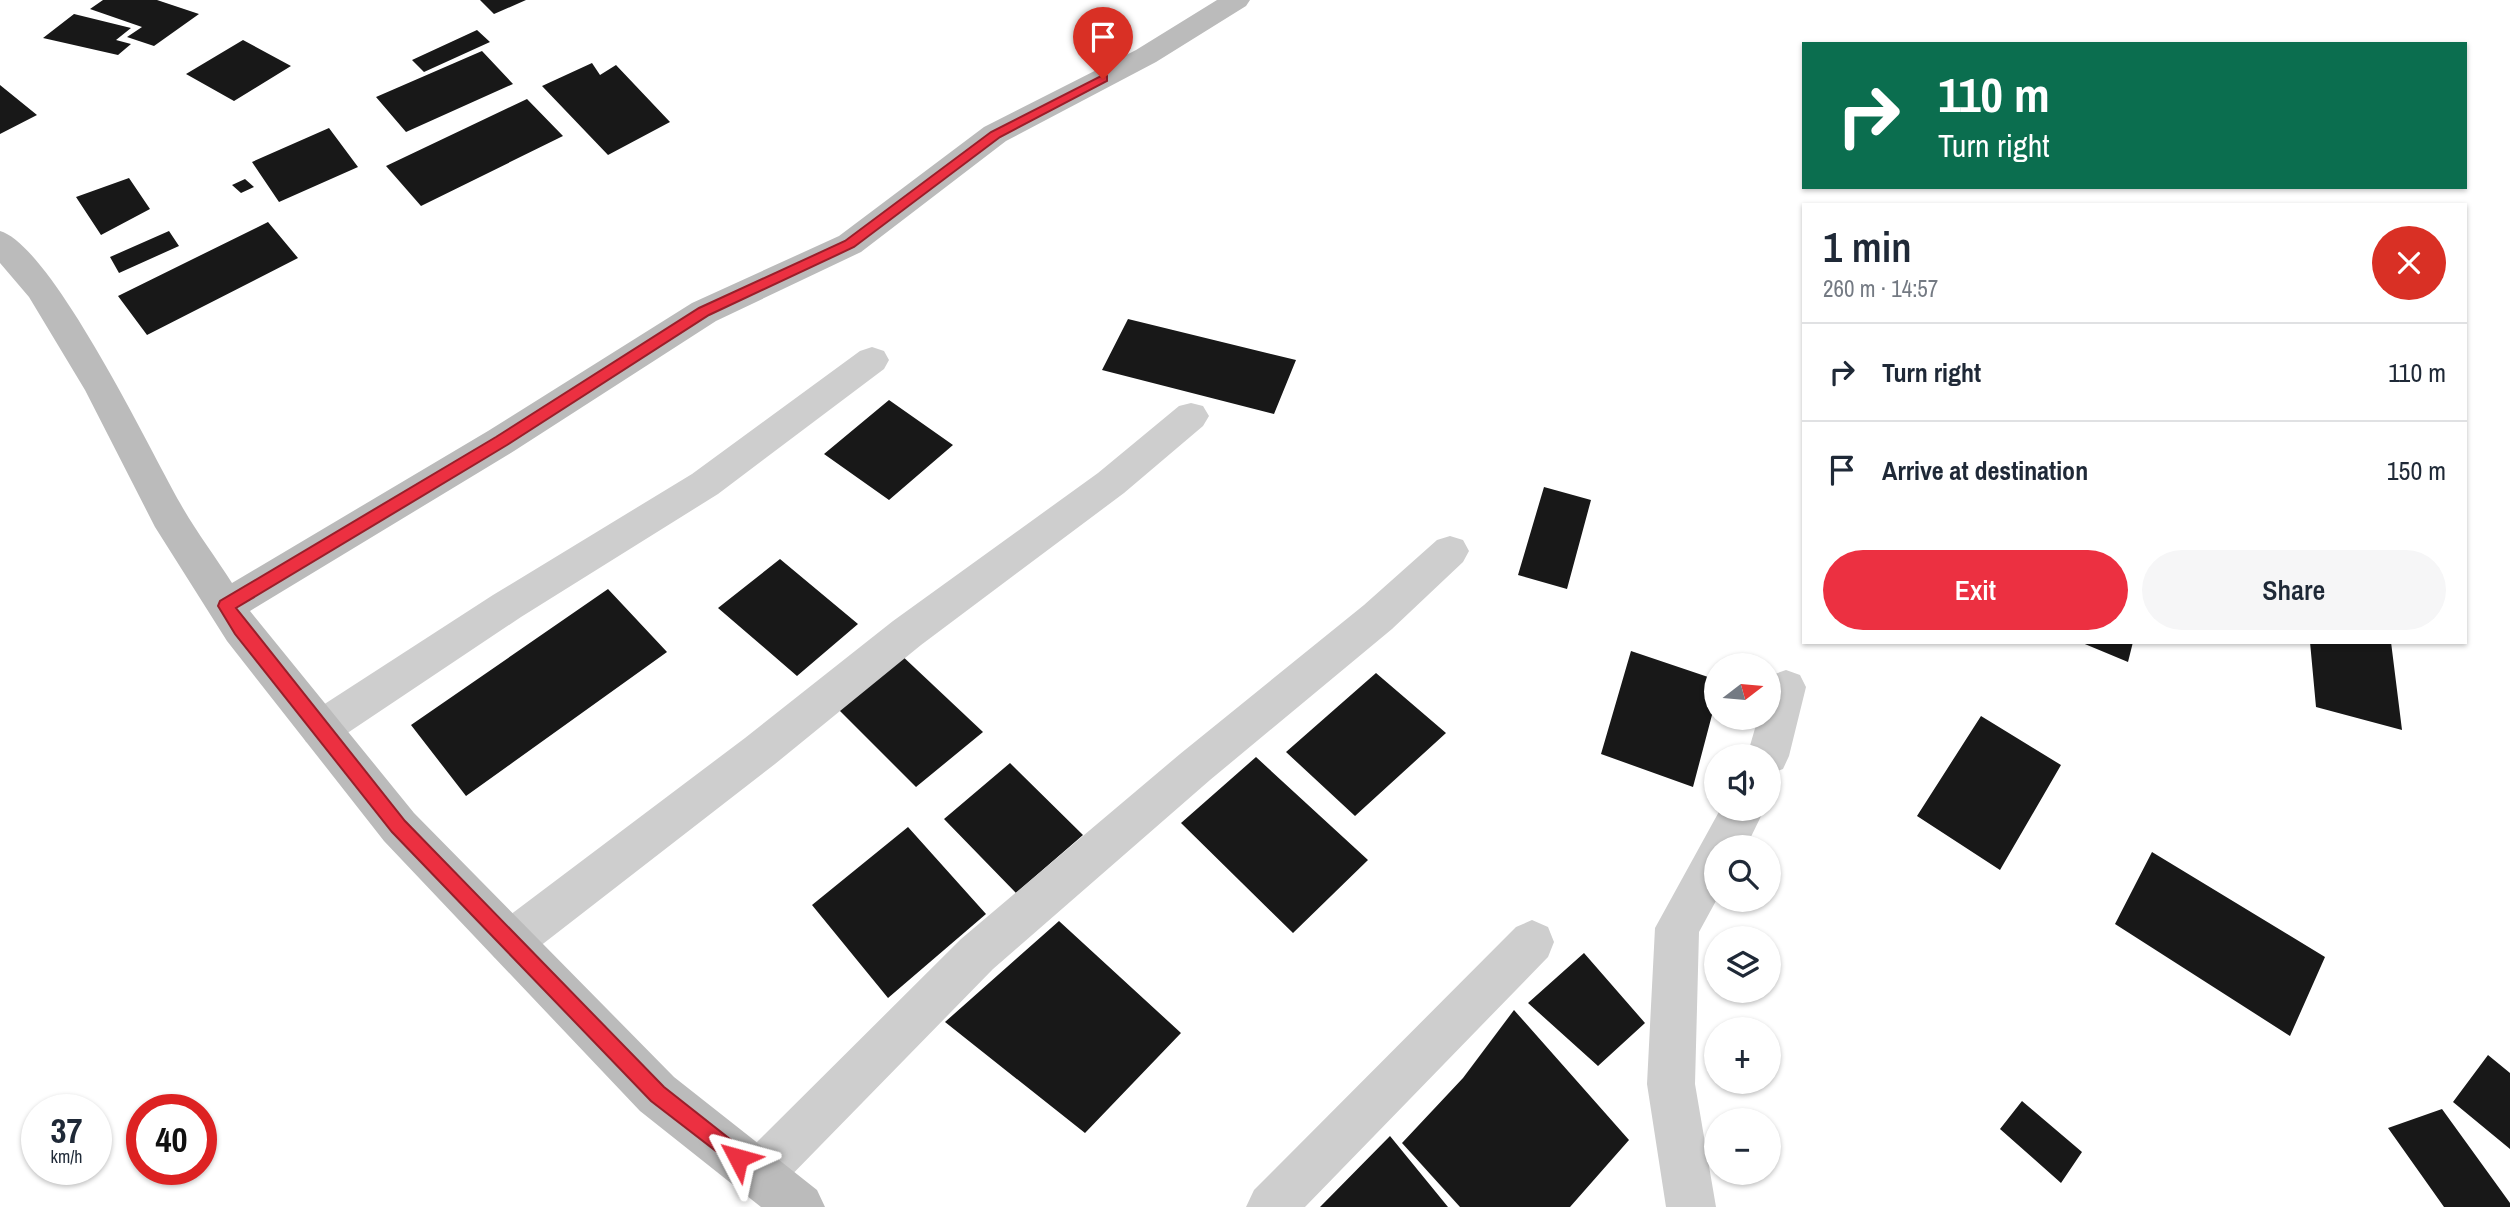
<!DOCTYPE html>
<html lang="en">
<head>
<meta charset="utf-8">
<style>
	:root { --surface:#fff; --page:#f6f6f7; --text:#1f2937; --muted:#747a83; --line:#e0e1e3; --accent:#ec3041 }
	body { margin:0; font-family:"Archivo Narrow",sans-serif; background:var(--page); color:var(--text); height:100vh; display:flex; flex-direction:column; font-size:26px; white-space:nowrap }
	* { box-sizing:border-box; margin:0 }
	p { font-size:23px; color:var(--muted) }
	.icon { flex:none; width:38px; height:38px; fill:none; stroke:currentColor; stroke-width:2; stroke-linecap:round; stroke-linejoin:round }
	.map { position:relative; flex:1; overflow:hidden }
	.sheet { position:absolute; left:1802px; top:203px; width:665px; height:441px; display:flex; flex-direction:column; background:var(--surface); border-radius:0px; box-shadow:0 2px 5px #0004 }
	.sheet>* { flex:none }
	.hud { position:absolute; left:1802px; top:42px; width:665px; height:147px; border-radius:0px; box-shadow:0 2px 5px #0004; background:#0b6e4f; color:#fff; overflow:hidden }
	.needle { width:46px; rotate:74deg }
	.buttons { position:absolute; left:1704px; top:653px; display:grid; gap:14px }
	.buttons a { display:grid; place-items:center; width:77px; height:77px; border-radius:50%; background:var(--surface); box-shadow:0 2px 5px #0004; font-size:35px }
	.speed { position:absolute; left:21px; top:1094px; display:flex; gap:14px; font-size:35px; font-weight:700; text-align:center }
	.speed>* { display:grid; place-content:center; width:91px; height:91px; border-radius:50%; background:var(--surface); box-shadow:0 2px 5px #0004; line-height:1 }
	.speed small { font-size:18px; font-weight:400 }
	.speed .limit { border:10px solid #d22; background:#fff; color:#111 }
	.pin { position:absolute; display:grid; place-items:center; width:60px; height:60px; color:#fff; margin:-72px -30px; border-radius:50% 50% 50% 0; rotate:-45deg; box-shadow:0 0 7px #0007 }
	.pin .icon { rotate:45deg }
	.me { position:absolute; width:77px; margin:-38px; rotate:309deg; stroke-linejoin:round; filter:drop-shadow(0 0 5px #0008) }
	.turn { display:flex; align-items:center; gap:24px; height:147px; padding:0 21px; font-size:32px }
	.turn .icon { width:91px; height:91px; stroke-width:2.5 }
	.turn b { display:block; font-size:49px; line-height:60px }
	.round { display:grid; place-items:center; flex:none; width:74px; height:74px; border-radius:37px; background:var(--page) }
	.head { display:flex; align-items:center; justify-content:space-between; height:119px; padding:0 21px }
	h1 { font-size:42px; font-weight:600; line-height:52px }
	.button { display:flex; gap:14px; margin-top:auto; padding:14px 21px }
	.button a { flex:1; height:80px; border-radius:42px; background:var(--accent); color:#fff; font-size:28px; font-weight:600; line-height:80px; text-align:center }
	.button a+a { background:var(--page); color:var(--text) }
	ul { padding:0; list-style:none }
	li { display:flex; align-items:center; gap:21px; height:98px; padding:0 21px; border-top:2px solid var(--line) }
	li div { flex:1 }
	li b { display:block; font-size:26px }
	li em { font-style:normal }
	.map>svg:first-child { display:block }
	.building { fill:#181818 }
	.lines { fill:none; stroke-linecap:round; stroke-linejoin:round }
	.street { fill:#cecece; fill-rule:evenodd }
	.secondary { fill:#bbb; fill-rule:evenodd }
	.route { fill:#ec3041; stroke:#991f2a; stroke-width:2 }
</style>
</head>
<body>
<div class="map">
<svg width="2510" height="1207" viewBox="0 0 2510 1207">
	<rect width="100%" height="100%" fill="#fff"/>
	<!-- building -->
	<path class="building" d="M103 0H157L199 14 154 46 127 37 142 27 90 9Z
		M480 0H526L494 14Z
		M74 14 131 28 116 40 131 44 118 55 43 38Z
		M477 30 490 42 424 72 412 60Z
		M243 40 291 66 234 101 186 74Z
		M482 51 513 84 406 132 376 97Z
		M592 63 600 75 616 65 670 122 608 155 542 86Z
		M0 85 37 115 0 134Z
		M527 99 563 136 421 206 386 166Z
		M329 128 358 167 279 202 252 162Z
		M129 178 150 209 101 235 76 197Z
		M245 179 254 187 241 193 232 185Z
		M268 222 298 258 147 335 118 296Z
		M169 231 179 246 119 273 110 257Z
		M1128 319 1296 360 1274 414 1102 370Z
		M889 400 953 445 889 500 824 454Z
		M1544 487 1591 500 1567 589 1518 575Z
		M780 559 858 624 797 676 718 608Z
		M608 589 667 652 466 796 411 725Z
		M2080 642H2133L2128 662Z
		M2310 642H2391L2402 730 2316 707Z
		M1631 651 1717 680V696L1693 787 1601 754Z
		M898 652 983 732 916 787 832 703Z
		M1376 673 1446 733 1355 816 1286 752Z
		M1981 716 2061 765 2000 870 1917 816Z
		M1256 757 1368 860 1293 933 1181 823Z
		M1010 763 1083 835 1016 893 944 819Z
		M908 827 986 914 888 998 812 905Z
		M2152 852 2325 957 2290 1036 2115 924Z
		M1059 921 1181 1033 1085 1133 945 1022Z
		M1584 953 1645 1023 1598 1066 1528 1003Z
		M1514 1010 1629 1140 1570 1207H1460L1402 1143 1463 1078Z
		M2488 1055 2510 1073V1149L2453 1102Z
		M2022 1101 2082 1152 2061 1183 2000 1129Z
		M2442 1109 2510 1203V1207H2444L2388 1128Z
		M1390 1136 1448 1207H1320Z"/>
	<g class="lines">
		<!-- street -->
		<path class="street" d="M872 347 884 351 889 360 884 369 718 494 521 617 334 742 320 747 306 742 300 729 306 716 493 595 692 474 860 351Z
			M1191 403 1203 406 1209 416 1203 426 1124 493 921 645 775 764 526 957 510 964 494 957 488 942 494 927 745 738 893 621 1098 473 1179 406Z
			M1450 536 1463 540 1469 551 1463 562 1392 629 1210 780 993 969 776 1191 759 1198 742 1191 735 1174 742 1157 961 939 1180 754 1364 605 1437 540Z
			M1786 670 1800 675 1806 687 1789 756 1783 769 1769 774V756H1747L1758 718H1769V680L1772 675Z
			M1721 808H1765L1746 847H1717V899L1699 932 1695 1084 1716 1207H1666L1647 1084 1655 928Z
			M1532 920 1548 927 1554 942 1548 957 1305 1207H1246L1254 1190 1516 927Z"/>
		<!-- secondary -->
		<path class="secondary" d="M1217 0H1250L1246 6 1156 62 1006 141 861 252 716 321 514 451 250 611 414 813 674 1077 817 1190 825 1207H761L640 1111 384 841 227 641 155 527 85 390 29 297 0 263V231C52 246 150 450 180 503 195 530 215 556 232 583L488 431 692 303 839 236 984 127 1136 50Z"/>
	</g>
	<!-- route -->
	<path class="route" d="M1103 75 1107 76V81L1000 137 854 247 709 315 507 445 236 608 405 821 664 1087 745 1151 748 1158 745 1165 738 1168 651 1101 392 832 235 634 218 606 220 601 496 437 699 308 845 241 991 132Z"/>
</svg>
<div class="buttons">
<a><svg class="needle" viewBox="-14 -14 28 28"><path d="M0-13l5 13h-10z" fill="#e53935"/><path d="M0 13l5-13h-10z" fill="#747a83"/></svg></a>
<a><svg class="icon" aria-label="sound" viewBox="0 0 24 24"><path d="M4 9h4l5-4v14l-5-4H4zM17 9q2 3 0 6"/></svg></a>
<a><svg class="icon" aria-label="search" viewBox="0 0 24 24"><circle cx="10" cy="10" r="6"/><path d="M15 15l6 6"/></svg></a>
<a><svg class="icon" aria-label="layers" viewBox="0 0 24 24"><path d="M12 4l9 5-9 5-9-5zM3 14l9 5 9-5"/></svg></a>
<a>+</a>
<a>−</a>
</div>
<div class="speed"><div>37<small>km/h</small></div><div class="limit">40</div></div>
<div class="pin" style="left:1103px;top:79px;background:#d93025"><svg class="icon" aria-label="arrive" viewBox="0 0 24 24"><path d="M6 21V4h12l-3 4 3 4H6"/></svg></div>
<svg class="me" style="left:738px;top:1158px" viewBox="-20 -20 40 40"><path d="M0-17L14 15 0 8-14 15z" fill="#ec3041" stroke="#fff" stroke-width="4"/></svg>
<div class="hud">
<div class="turn"><svg class="icon" aria-label="right" viewBox="0 0 24 24"><path d="M7 20v-9h11M14 6l5 5-5 5"/></svg><div><b>110 m</b>Turn right</div></div>
</div>
<section class="sheet">
<div class="head"><div><h1>1 min</h1><p>260 m · 14:57</p></div><a class="round" style="background:#d93025;color:#fff"><svg class="icon" aria-label="close" viewBox="0 0 24 24"><path d="M6 6l12 12M18 6L6 18"/></svg></a></div>
<ul>
<li><svg class="icon" aria-label="right" viewBox="0 0 24 24"><path d="M7 20v-9h11M14 6l5 5-5 5"/></svg><div><b>Turn right</b></div><em>110 m</em></li>
<li><svg class="icon" aria-label="arrive" viewBox="0 0 24 24"><path d="M6 21V4h12l-3 4 3 4H6"/></svg><div><b>Arrive at destination</b></div><em>150 m</em></li>
</ul>
<div class="button"><a>Exit</a><a>Share</a></div>
</section>
</div>
</body>
</html>
